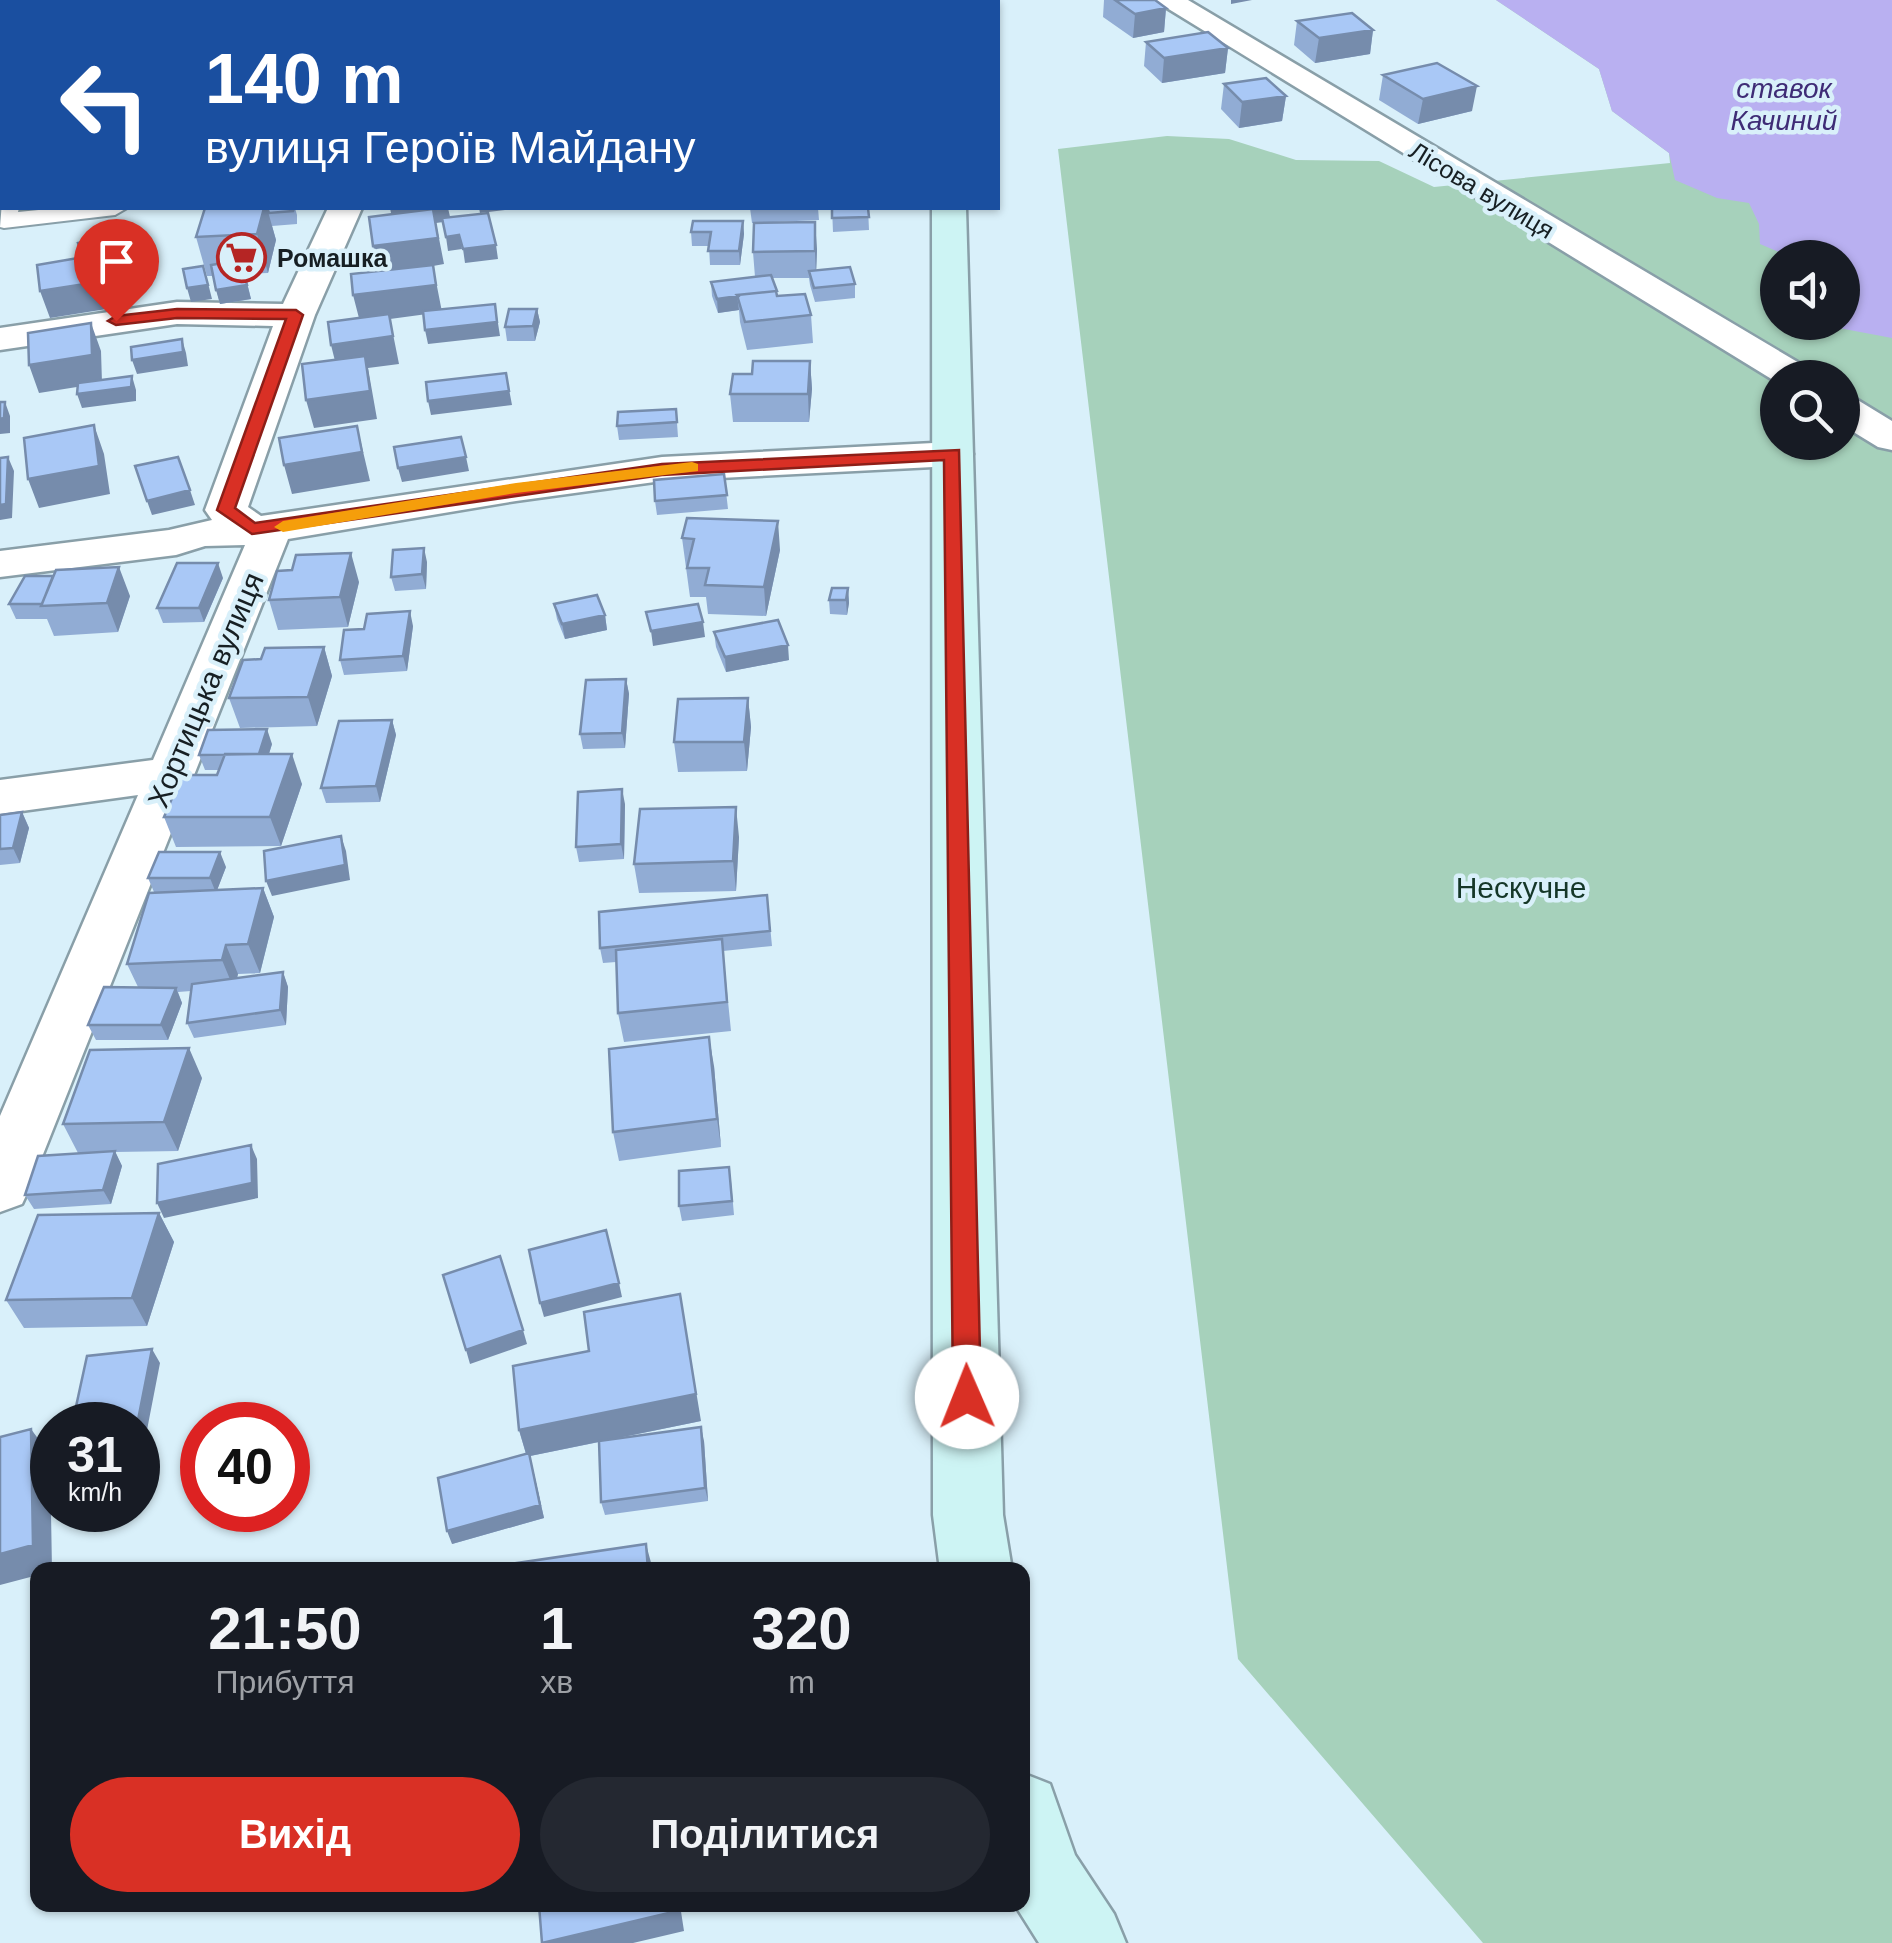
<!DOCTYPE html>
<html lang="uk">
<head>
<meta charset="utf-8">
<style>
	:root { --surface:#171b24; --page:#242831; --text:#f1f3f6; --muted:#9ea1a6; --accent:#d93025 }
	body { margin:0; font-family:Helvetica,sans-serif; background:var(--page); color:var(--text); height:100vh; display:flex; flex-direction:column; font-size:38px; white-space:nowrap }
	* { box-sizing:border-box; margin:0 }
	p { font-size:32px; color:var(--muted) }
	.icon { flex:none; width:55px; height:55px; fill:none; stroke:currentColor; stroke-width:2; stroke-linecap:round; stroke-linejoin:round }
	.map { position:relative; flex:1; overflow:hidden }
	.sheet { position:absolute; left:30px; top:1562px; width:1000px; height:350px; display:flex; flex-direction:column; background:var(--surface); border-radius:20px; box-shadow:0 2px 8px #0004 }
	.sheet>* { flex:none }
	.guide { position:absolute; left:0px; top:0px; width:1000px; height:210px; box-shadow:0 2px 8px #0004; background:#1a4fa0; color:#fff; overflow:hidden }
	.fabs { position:absolute; left:1760px; top:240px; display:grid; gap:20px }
	.fabs a { display:grid; place-items:center; width:100px; height:100px; border-radius:50%; background:var(--surface); box-shadow:0 2px 8px #0004; font-size:50px }
	.speed { position:absolute; left:30px; top:1402px; display:flex; gap:20px; font-size:50px; font-weight:700; text-align:center }
	.speed>* { display:grid; place-content:center; width:130px; height:130px; border-radius:50%; background:var(--surface); box-shadow:0 2px 8px #0004; line-height:1 }
	.speed small { font-size:25px; font-weight:400 }
	.speed .limit { border:15px solid #d22; background:#fff; color:#111 }
	.pin { position:absolute; display:grid; place-items:center; width:85px; height:85px; color:#fff; margin:-102px -42px; border-radius:50% 50% 50% 0; rotate:-45deg; box-shadow:0 0 10px #0007 }
	.pin .icon { rotate:45deg }
	.me { position:absolute; width:110px; margin:-55px; rotate:359deg; stroke-linejoin:round; filter:drop-shadow(0 0 8px #0008) }
	.turn { display:flex; align-items:center; gap:35px; height:210px; padding:0 40px; font-size:45px }
	.turn .icon { width:130px; height:130px; stroke-width:2.5 }
	.turn b { display:block; font-size:70px; line-height:85px }
	.eta { display:flex; justify-content:space-evenly; align-items:center; height:170px; text-align:center }
	.eta b { font-size:60px; font-weight:800; line-height:70px }
	.cta { display:flex; gap:20px; margin-top:auto; padding:20px 40px }
	.cta a { flex:1; height:115px; border-radius:60px; background:var(--accent); color:#fff; font-size:40px; font-weight:800; line-height:115px; text-align:center }
	.cta a+a { background:var(--page); color:var(--text) }
	.map>svg:first-child { display:block }
	.green { fill:#a6d1bb; fill-rule:evenodd }
	.water { fill:#b9b0f1 }
	.lines { fill:none; stroke-linecap:round; stroke-linejoin:round }
	.lane-casing { stroke:#899fa8; stroke-width:4 }
	.street-casing { stroke:#899fa8; stroke-width:5 }
	.secondary-casing { stroke:#899fa8; stroke-width:5 }
	.lane { fill:#fff; fill-rule:evenodd }
	.street { fill:#fff; fill-rule:evenodd }
	.secondary { fill:#cdf4f4; fill-rule:evenodd }
	.wall { fill:#91acd4 }
	.shaded-wall { fill:#768cac }
	.building { fill:#a9c8f6; stroke:#768cac; stroke-width:2.5 }
	.route { fill:#d93025; stroke:#8d1f18; stroke-width:2.5 }
	.slow { fill:#f59e0b }
	.labels { text-anchor:middle; stroke-width:9; stroke-linejoin:round; paint-order:stroke }
	.far-street-label { font-size:25px; fill:#171f23; stroke:#d9f0fa }
	.far-poi-label { font-size:25px; font-weight:bold; fill:#171f23; stroke:#d9f0fa; text-anchor:start }
	.far-water-label { font-size:28px; font-style:italic; fill:#3f2c76; stroke:#d9f0fa }
	.street-label { font-size:30px; fill:#171f23; stroke:#d9f0fa }
	.park-label { font-size:30px; fill:#153728; stroke:#d9f0fa }
</style>
</head>
<body>
<div class="map">
<svg width="1892" height="1943" viewBox="0 0 1892 1943">
	<rect width="100%" height="100%" fill="#d9f0fa"/>
	<!-- green -->
	<path class="green" d="M1496 0H1892V1943H1483L1238 1659 1058 149 1167 136 1229 139 1296 160 1379 161 1434 187 1670 163 1669 153 1612 111 1599 69ZM1778 258H1842V322H1778ZM1778 378H1842V442H1778Z"/>
	<!-- water -->
	<path class="water" d="M1496 0H1892V338L1823 325 1842 322V258L1791 257 1760 244 1759 224 1749 203 1717 198 1675 180 1669 153 1612 111 1599 69Z"/>
	<g class="lines">
		<defs>
			<path id="lane" d="M2 202V208H19L18 212 59 208H127L115 215 4 228 0 227Z"/>
			<path id="street" d="M1154 0H1188L1811 370 1816 378H1778V383Z
				M0 130H2V150H0Z
				M328 208H362L315 315 248 507 261 516 662 457 953 442 967 445 973 454 967 463 953 466 662 481 516 501 288 539 30 1187 22 1204 0 1212V1116L138 795 0 814V780L153 760 245 545 205 546 176 555 0 577V551L169 530 212 520 205 510 273 326 177 324 0 350V328L177 302 283 304Z
				M1842 395 1856 399 1892 421V450L1878 447 1842 425Z"/>
			<path id="secondary" d="M923 0H951L952 2H924Z
				M932 208H966L1003 1515 1012 1570H940L933 1515Z
				M1022 1773 1050 1784 1075 1855 1114 1914 1126 1943H1039L1015 1905H1022Z"/>
		</defs>
		<!-- lane casing -->
		<use href="#lane" class="lane-casing"/>
		<!-- street casing -->
		<use href="#street" class="street-casing"/>
		<!-- secondary casing -->
		<use href="#secondary" class="secondary-casing"/>
		<!-- lane -->
		<use href="#lane" class="lane"/>
		<!-- street -->
		<use href="#street" class="street"/>
		<!-- secondary -->
		<use href="#secondary" class="secondary"/>
	</g>
	<!-- wall -->
	<path class="wall" d="M1104 0H1155L1166 8 1164 32 1133 38 1103 17Z
		M1297 21 1373 30 1370 54 1315 63 1294 45Z
		M1146 42 1228 48 1225 73 1162 83 1144 66Z
		M1383 75 1472 111 1418 124 1379 100Z
		M1224 84 1286 96 1282 121 1239 128 1221 109Z
		M205 208H295L297 215V224L272 226 276 240 268 273 245 274 251 299 220 304 213 276H207L196 237Z
		M750 208H818L819 220 752 223Z
		M832 208H868L869 230 833 232Z
		M743 221 744 234 740 265H710L709 246H692L691 232Z
		M817 249 816 270 855 284V298L815 302 810 285 809 278H772L778 296 811 315 813 343 747 350 740 322 739 310 718 313 712 296 711 282 755 277 753 252Z
		M537 309 540 322 535 341H507L505 327Z
		M810 361 812 389 809 422H733L730 394 752 374Z
		M676 409 678 437 619 440 617 426Z
		M724 474 728 509 657 515 655 501Z
		M687 518 780 550 766 616 708 614 706 597H690L682 538Z
		M427 562 426 589 395 591 391 577Z
		M223 578 204 622 163 623 157 608Z
		M359 582 348 627 278 630 269 600Z
		M848 588 849 603 847 615 830 614 829 600Z
		M130 596 118 632 54 636 47 619H16L9 604Z
		M554 604 605 615 607 630 565 639 557 619Z
		M413 626 407 671 344 675 340 660 364 629Z
		M714 632 789 660 726 672 716 647Z
		M324 647 332 676 317 726 240 728 229 698 261 659Z
		M626 679 629 694 625 748 583 749 580 734Z
		M748 698 751 727 747 771 678 772 674 742Z
		M392 720 396 735 380 802 326 803 321 788Z
		M272 744 269 754 302 784 281 846 176 847 164 817 217 775 219 770H205L199 755Z
		M625 804 624 859 579 862 576 847Z
		M22 812 29 828 20 863 0 865V815Z
		M739 837 736 891 639 893 634 864Z
		M226 867 217 890 263 888 274 917 260 973 238 974 237 978 283 972 288 987 286 1025 194 1038 187 1023 191 991 178 992 182 1003 168 1040H96L88 1025 138 987 127 964 154 892 148 878Z
		M767 895 772 946 723 951 731 1031 624 1042 618 1013 616 962 603 963 600 948Z
		M714 1066 721 1147 619 1161 613 1132Z
		M202 1078 178 1151 115 1152 122 1166 111 1204 34 1209 25 1195 103 1152 78 1153 63 1124Z
		M731 1181 734 1215 682 1221 679 1206Z
		M159 1213 174 1242 147 1326 24 1328 6 1300Z
		M701 1421 613 1439 704 1441 708 1501 605 1515 601 1502 599 1442 530 1456 544 1518 452 1544 526 1454 519 1430Z"/>
	<!-- shaded-wall -->
	<path class="shaded-wall" d="M1231 0H1252L1231 4Z
		M1166 8 1164 32 1133 38 1135 14Z
		M1373 30 1370 54 1315 63 1319 38Z
		M1228 48 1225 73 1162 83 1164 58Z
		M1477 86 1472 111 1418 124 1423 99Z
		M1286 96 1282 121 1239 128 1242 102Z
		M264 208H267L276 240 268 273 257 234Z
		M390 208H448L451 221 436 223 444 264 433 266 442 312 390 319 399 364 368 368 377 419 314 428 306 400 338 373 331 345 360 322 353 295 380 272 373 246 394 228Z
		M479 208H505V210L480 213Z
		M743 221 744 234 740 265 739 251Z
		M815 222 817 249 816 278 815 251Z
		M459 235 462 249 448 251 446 237Z
		M133 243 137 257 116 261 122 279 125 296 111 298 113 308 50 318 40 291 85 266 81 252Z
		M496 245 498 259 465 263 463 249Z
		M241 260 251 299 220 304 216 290Z
		M207 279 212 299 191 302 187 288Z
		M737 296 739 310 718 313 717 299Z
		M495 304 500 336 428 344 425 330Z
		M537 309 540 322 535 341 533 326Z
		M91 323 101 351 102 383 39 393 29 365Z
		M182 339 186 353 188 366 137 374 132 360Z
		M810 361 812 389 809 422 808 394Z
		M506 373 512 405 431 415 428 401Z
		M132 376 136 390V401L82 408 77 394Z
		M5 402 10 416V433L0 434V419Z
		M94 425 104 454 110 494 39 508 28 479Z
		M357 426 370 481 292 494 284 465Z
		M8 457 14 471 12 518 0 520V505Z
		M466 457 469 471 402 482 398 468Z
		M190 490 195 505 152 515 147 501Z
		M778 521 780 550 766 616 764 587Z
		M424 548 427 562 426 589 422 574Z
		M351 553 359 582 348 627 340 597Z
		M218 563 223 578 204 622 199 608Z
		M119 567 130 596 118 632 107 603Z
		M848 588 849 603 847 615 846 600Z
		M410 611 413 626 407 671 403 656Z
		M605 615 607 630 565 639 562 624Z
		M703 622 705 637 653 646 651 631Z
		M788 645 789 660 726 672 725 657Z
		M324 647 332 676 317 726 308 697Z
		M626 679 629 694 625 748 622 733Z
		M748 698 751 727 747 771 744 742Z
		M392 720 396 735 380 802 376 786Z
		M267 729 272 744 264 769 259 754Z
		M292 754 302 784 281 846 270 817Z
		M622 789 625 804 624 859 621 844Z
		M736 807 739 837 736 891 733 861Z
		M22 812 29 828 20 863 13 848Z
		M341 836 346 851 350 880 272 896 266 881Z
		M220 852 226 867 216 893 210 878Z
		M263 888 274 917 260 973 248 944Z
		M226 945 238 974 234 989 222 960Z
		M283 972 288 987 286 1025 280 1010Z
		M176 988 182 1003 168 1040 161 1025Z
		M709 1037 714 1066 721 1147 717 1119Z
		M189 1048 202 1078 178 1151 164 1122Z
		M251 1145 257 1159 258 1198 164 1218 157 1203Z
		M115 1151 122 1166 111 1204 103 1190Z
		M159 1213 174 1242 147 1326 132 1298Z
		M619 1283 622 1297 544 1317 540 1303Z
		M680 1294 701 1421 530 1456 544 1518 452 1544 447 1531 527 1457 519 1430Z
		M523 1330 527 1344 470 1364 466 1350Z
		M152 1349 160 1363 140 1466 138 1462 137 1425Z
		M701 1427 704 1441 708 1501 705 1488Z
		M31 1429 50 1455 52 1570H38V1575L0 1585V1554Z
		M646 1544 653 1570H648Z
		M676 1905H680L684 1931 633 1943H542Z"/>
	<!-- building -->
	<path class="building" d="M471 0H518V2H471Z
		M530 0H553L554 2H531Z
		M790 0H857L834 2H805L803 0 791 2Z
		M1115 0H1155L1166 8 1135 14Z
		M1352 13 1373 30 1319 38 1297 21Z
		M0 29H2V62H0Z
		M1208 32 1228 48 1164 58 1146 42Z
		M1437 63 1477 86 1423 99 1383 75Z
		M1266 78 1286 96 1242 102 1224 84Z
		M205 208H264L257 234 196 237Z
		M267 208H294L293 211 269 213Z
		M832 208H868L869 217 832 218Z
		M433 209 438 238 373 246 369 217Z
		M488 213 496 245 463 249 459 235 446 237 442 218Z
		M693 221H743L739 251H708L711 232H691Z
		M815 222V251L753 252 754 223Z
		M130 234 133 243 81 252 78 243Z
		M113 252 116 269 102 271 104 281 40 291 37 265Z
		M241 260 247 285 216 290 211 265Z
		M433 265 436 285 353 295 351 274Z
		M203 266 208 285 187 288 183 269Z
		M850 267 855 284 814 288 809 271Z
		M771 275 777 291 737 295 738 296 717 299 711 282Z
		M776 291 777 296 805 294 811 315 745 322 737 295Z
		M495 304 497 322 425 330 423 311Z
		M509 309H537L533 326 505 327Z
		M389 314 393 336 331 345 328 322Z
		M91 323 92 355 29 365 28 333Z
		M182 339 183 352 132 360 131 347Z
		M365 356 370 391 306 400 302 364Z
		M753 361H810L808 394H730L733 374H752Z
		M506 373 509 391 428 401 426 382Z
		M132 376 131 387 77 394 78 383Z
		M0 402H5L4 418 0 419Z
		M676 409 677 422 617 426 618 412Z
		M94 425 99 466 28 479 24 438Z
		M357 426 362 452 284 465 279 438Z
		M461 437 466 457 398 468 394 447Z
		M8 457 6 504 0 505V458Z
		M178 457 190 490 147 501 135 466Z
		M724 474 727 495 655 501 654 480Z
		M687 518 778 521 764 587 705 585 709 568H687L694 539 682 538Z
		M424 548 422 574 391 577 393 550Z
		M351 553 340 597 269 600 277 571 292 570 296 555Z
		M177 563H218L199 608H157Z
		M119 567 107 603 41 606 56 570Z
		M25 576H53L42 604H9Z
		M832 588H848L846 600H829Z
		M597 595 605 615 562 624 554 604Z
		M698 604 703 622 651 631 646 612Z
		M410 611 403 656 340 660 344 630 364 629 367 614Z
		M778 620 788 645 725 657 714 632Z
		M324 647 308 697 229 698 243 660 261 659 265 648Z
		M626 679 622 733 580 734 586 680Z
		M748 698 744 742H674L678 699Z
		M392 720 376 786 321 788 339 721Z
		M267 729 259 754 199 755 208 730Z
		M225 754H292L270 817H164L182 775H217Z
		M622 789 621 844 576 847 578 792Z
		M736 807 733 861 634 864 640 809Z
		M22 812 13 848 0 849V815Z
		M341 836 345 865 266 881 264 851Z
		M159 852H220L210 878H148Z
		M263 888 248 944 226 945 222 960 127 964 149 893Z
		M767 895 770 931 600 948 599 912Z
		M722 939 727 1002 618 1013 616 950Z
		M283 972 280 1010 187 1023 192 984Z
		M104 987 176 988 161 1025H88Z
		M709 1037 717 1119 613 1132 609 1049Z
		M189 1048 164 1122 63 1124 90 1050Z
		M251 1145 252 1183 157 1203 158 1164Z
		M115 1151 103 1190 25 1195 38 1156Z
		M729 1167 732 1201 679 1206V1171Z
		M159 1213 132 1298 6 1300 38 1215Z
		M606 1230 619 1283 540 1303 529 1250Z
		M500 1256 523 1330 466 1350 443 1275Z
		M680 1294 696 1394 519 1430 513 1366 589 1351 584 1312Z
		M152 1349 137 1425H72L87 1356Z
		M701 1427 705 1488 601 1502 599 1441Z
		M31 1429 33 1545 0 1554V1437Z
		M529 1453 540 1505 447 1531 438 1478Z
		M646 1544 648 1570H497V1566Z
		M539 1905H676L677 1911 542 1943Z"/>
	<!-- route -->
	<path class="route" d="M177 309 296 310 303 315 235 508 255 523 662 464 959 450 981 1397 976 1406 967 1409 957 1406 953 1397 944 460 662 475 252 534 217 510 286 319 177 318 116 325 108 321 116 316Z"/>
	<!-- slow -->
	<path class="slow" d="M692 462 698 464V471L516 493 283 532 274 527 283 521 516 483Z"/>
	<!-- icons -->
	<defs>
		<symbol id="supermarket-ring" viewBox="-11 -11 22 22"><circle r="9.5" fill="#d9f0fa" stroke="#b52524" stroke-width="1.5"/><path d="M-6-5.5h2.5l.6 2H6L4.5 2H-2.5L-4.4-4H-6ZM-1.5 3.2a1.3 1.3 0 1 0 .1 0ZM3 3.2a1.3 1.3 0 1 0 .1 0Z" fill="#b52524"/></symbol>
	</defs>
	<g fill-rule="evenodd">
		<use href="#supermarket-ring" x="214" y="230" width="55" height="55"/>
	</g>
	<g class="labels">
		<!-- far-street labels -->
		<g class="far-street-label">
			<text transform="translate(1482 190) rotate(31)" y="9">Лісова вулиця</text>
		</g>
		<!-- far-poi labels -->
		<g class="far-poi-label">
			<text x="277" y="267">Ромашка</text>
		</g>
		<!-- far-water labels -->
		<g class="far-water-label">
			<text x="1784" y="98">ставок<tspan x="1784" dy="32">Качиний</tspan></text>
		</g>
		<!-- street labels -->
		<g class="street-label">
			<text transform="translate(206 690) rotate(-67)" y="10">Хортицька вулиця</text>
		</g>
		<!-- park labels -->
		<g class="park-label">
			<text x="1521" y="898">Нескучне</text>
		</g>
	</g>
</svg>
<div class="fabs">
<a><svg class="icon" aria-label="sound" viewBox="0 0 24 24"><path d="M4 9h4l5-4v14l-5-4H4zM17 9q2 3 0 6"/></svg></a>
<a><svg class="icon" aria-label="search" viewBox="0 0 24 24"><circle cx="10" cy="10" r="6"/><path d="M15 15l6 6"/></svg></a>
</div>
<div class="speed"><div>31<small>km/h</small></div><div class="limit">40</div></div>
<div class="pin" style="left:116px;top:321px;background:#d93025"><svg class="icon" aria-label="arrive" viewBox="0 0 24 24"><path d="M6 21V4h12l-3 4 3 4H6"/></svg></div>
<svg class="me" style="left:967px;top:1397px" viewBox="-20 -20 40 40"><circle r="19" fill="#fff"/><path d="M0-13L10 11 0 6-10 11z" fill="#d93025"/></svg>
<div class="guide">
<div class="turn"><svg class="icon" aria-label="left" viewBox="0 0 24 24"><path d="M17 20v-9H6M10 6l-5 5 5 5"/></svg><div><b>140 m</b>вулиця Героїв Майдану</div></div>
</div>
<section class="sheet">
<div class="eta">
<div><b>21:50</b><p>Прибуття</p></div>
<div><b>1</b><p>хв</p></div>
<div><b>320</b><p>m</p></div>
</div>
<div class="cta"><a>Вихід</a><a>Поділитися</a></div>
</section>
</div>
</body>
</html>
